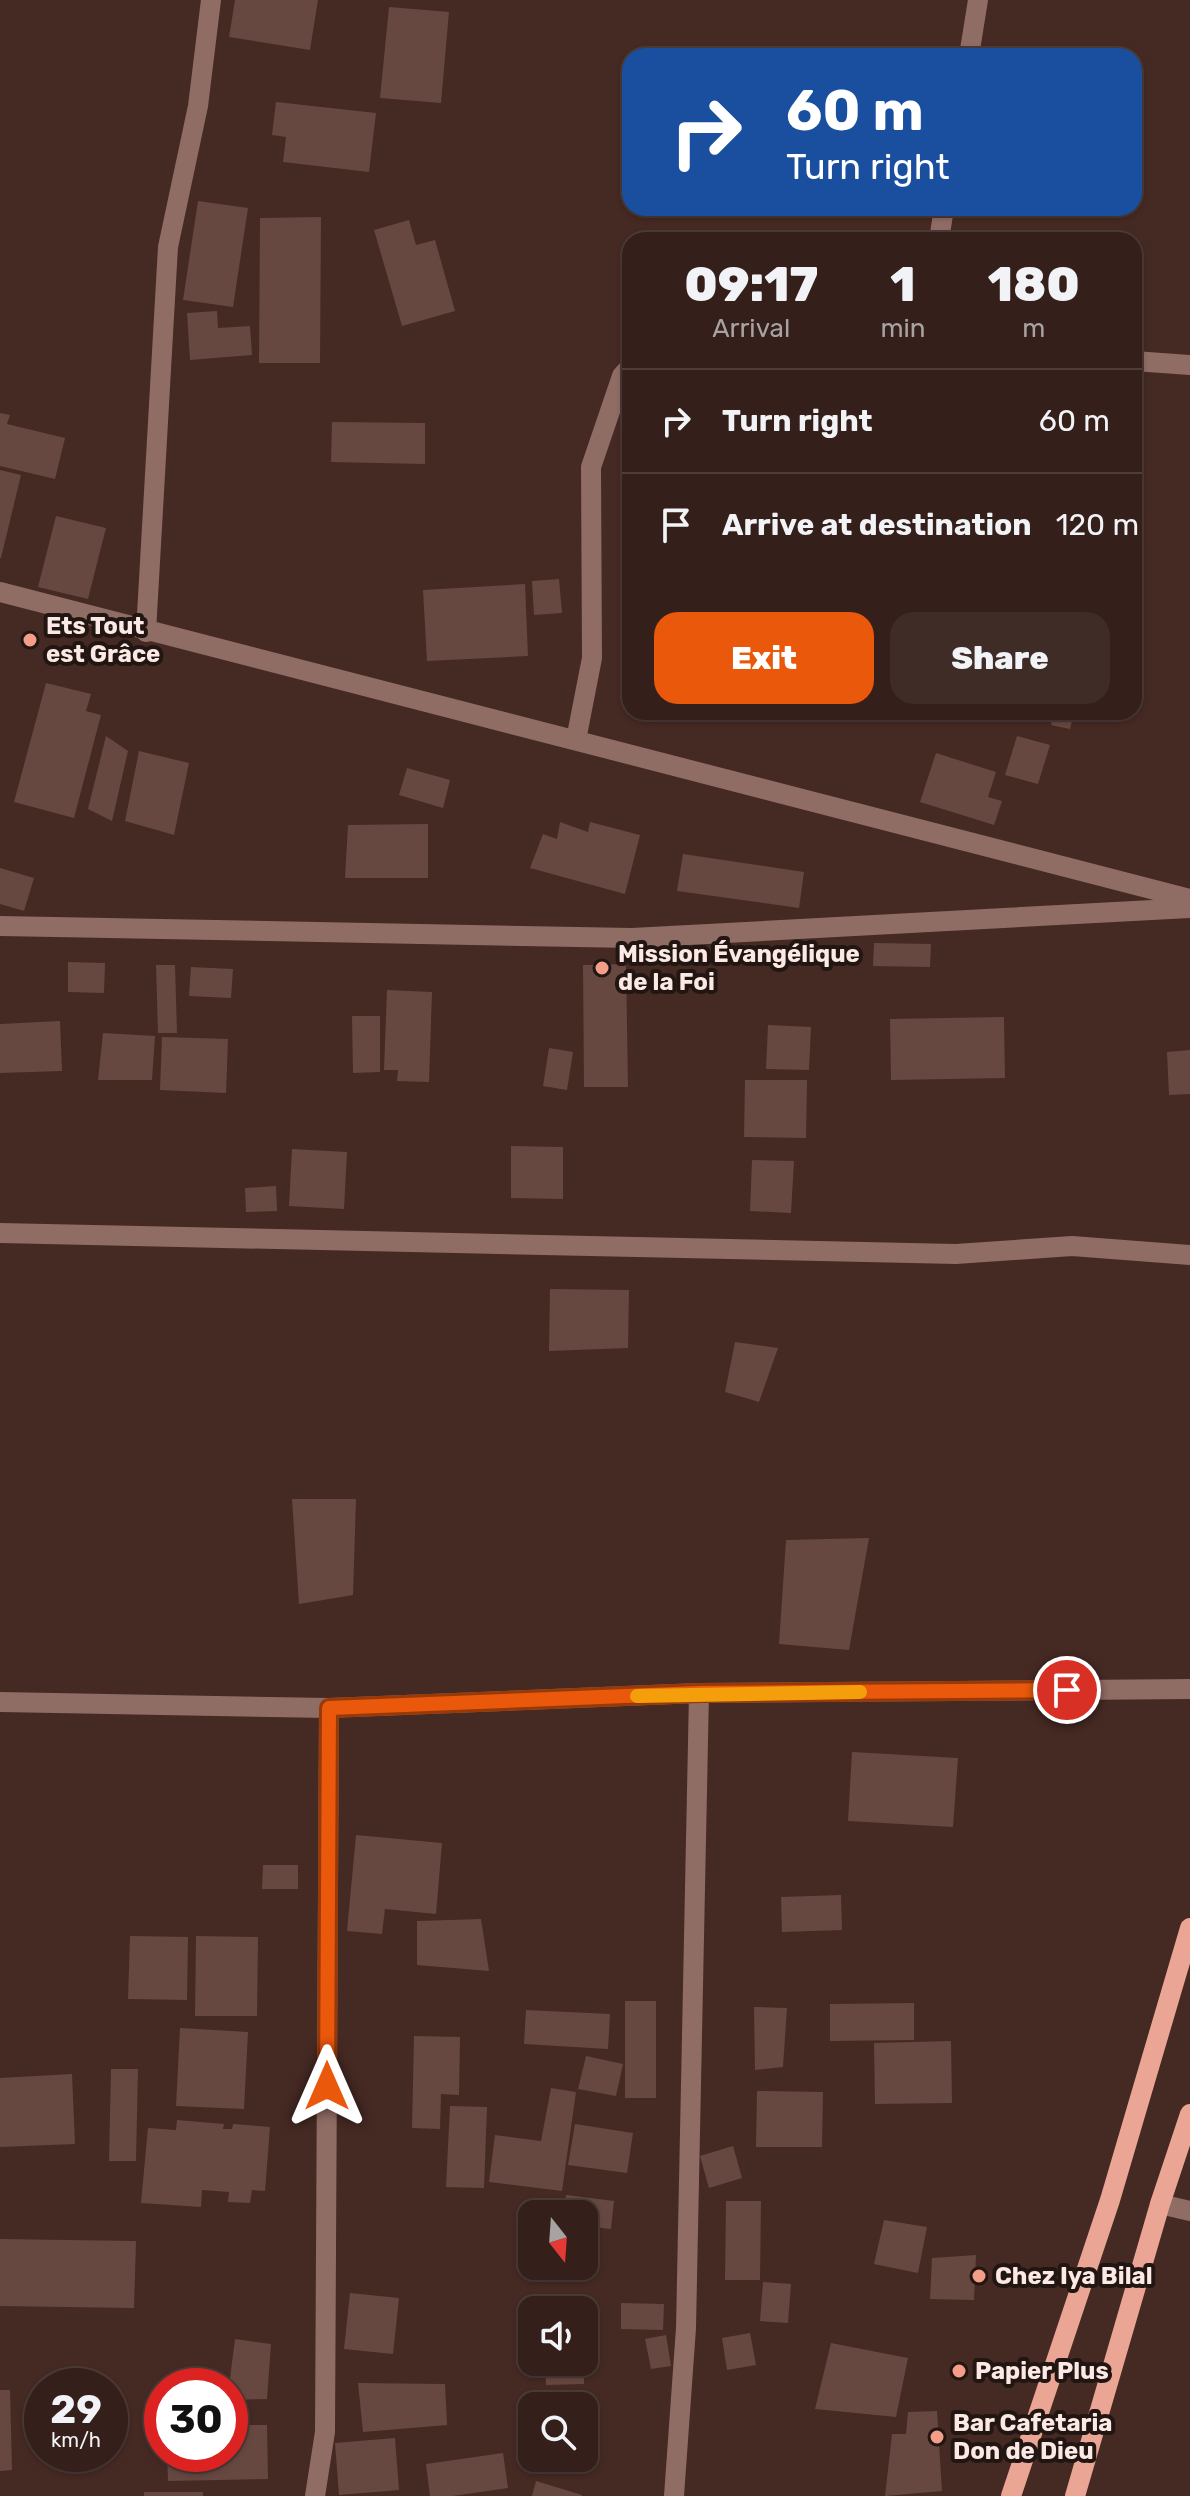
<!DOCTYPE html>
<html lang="en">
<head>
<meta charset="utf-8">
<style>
	:root { --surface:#341f1a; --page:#3f2c27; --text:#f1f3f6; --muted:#a9a2a2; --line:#4e3d39; --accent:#ea580c }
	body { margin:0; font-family:Rubik,sans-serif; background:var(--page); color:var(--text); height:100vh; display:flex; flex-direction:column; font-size:30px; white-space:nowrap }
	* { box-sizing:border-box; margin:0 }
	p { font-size:26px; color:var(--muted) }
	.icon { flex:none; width:44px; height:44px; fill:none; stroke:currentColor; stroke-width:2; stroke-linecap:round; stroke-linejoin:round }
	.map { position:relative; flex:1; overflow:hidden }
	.sheet { position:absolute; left:622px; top:232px; width:520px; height:488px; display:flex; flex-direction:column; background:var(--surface); border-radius:24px; box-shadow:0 2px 6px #0004,0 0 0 2px var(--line) }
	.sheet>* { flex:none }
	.top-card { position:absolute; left:622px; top:48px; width:520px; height:168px; border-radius:24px; box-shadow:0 2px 6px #0004,0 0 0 2px var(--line); background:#1a4fa0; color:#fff; overflow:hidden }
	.needle { width:52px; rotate:163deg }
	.buttons { position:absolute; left:518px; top:2200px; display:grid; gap:16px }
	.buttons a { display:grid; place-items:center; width:80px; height:80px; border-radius:16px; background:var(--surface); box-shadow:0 2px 6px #0004,0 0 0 2px var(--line); font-size:40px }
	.speed { position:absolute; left:24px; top:2368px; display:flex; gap:16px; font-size:40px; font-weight:700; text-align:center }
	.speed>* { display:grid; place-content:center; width:104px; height:104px; border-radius:50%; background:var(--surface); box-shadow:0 2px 6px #0004,0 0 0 2px var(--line); line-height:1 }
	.speed small { font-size:20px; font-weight:400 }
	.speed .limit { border:12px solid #d22; background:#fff; color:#111 }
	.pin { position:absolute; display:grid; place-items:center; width:68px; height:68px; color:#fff; margin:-34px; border:4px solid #fff; border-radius:50%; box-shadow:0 2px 8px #0007 }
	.me { position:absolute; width:88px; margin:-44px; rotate:0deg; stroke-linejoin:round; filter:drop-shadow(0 0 6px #0008) }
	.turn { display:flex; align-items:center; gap:28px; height:168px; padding:0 32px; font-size:36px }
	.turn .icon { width:104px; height:104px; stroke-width:2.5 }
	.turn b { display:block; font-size:56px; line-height:68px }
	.eta { display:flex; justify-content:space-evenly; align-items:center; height:136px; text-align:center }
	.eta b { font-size:48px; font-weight:800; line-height:56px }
	.primary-button { display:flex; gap:16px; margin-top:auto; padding:16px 32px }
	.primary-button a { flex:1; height:92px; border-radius:24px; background:var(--accent); color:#fff; font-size:32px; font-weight:800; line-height:92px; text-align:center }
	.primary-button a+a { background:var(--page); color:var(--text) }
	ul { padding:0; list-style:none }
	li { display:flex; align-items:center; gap:24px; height:104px; padding:0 32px; border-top:2px solid var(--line) }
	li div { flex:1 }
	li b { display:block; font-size:30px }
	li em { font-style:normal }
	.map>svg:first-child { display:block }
	.building { fill:#664841 }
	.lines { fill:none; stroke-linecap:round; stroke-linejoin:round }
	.minor { stroke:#8f6c64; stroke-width:20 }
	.major { stroke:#eba594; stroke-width:20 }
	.route-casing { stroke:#983908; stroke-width:20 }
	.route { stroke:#ea580c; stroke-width:14 }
	.slow { stroke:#f59e0b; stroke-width:14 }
	.poi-dot { fill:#f49e8a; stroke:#221613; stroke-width:3 }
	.labels { text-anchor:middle; stroke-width:8; stroke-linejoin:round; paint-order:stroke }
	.poi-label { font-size:24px; font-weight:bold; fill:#fce9e5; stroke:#221613; text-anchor:start }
</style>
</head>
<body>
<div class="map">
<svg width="1190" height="2496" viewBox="0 0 1190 2496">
	<rect width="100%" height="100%" fill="#452923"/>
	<!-- building -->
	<path class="building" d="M235 0H318L310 50 229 37Z
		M389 7 449 12 441 103 380 98Z
		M276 102 376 113 369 172 283 162 286 137 272 135Z
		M198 201 248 208 233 307 183 300Z
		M321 217 320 363H259L260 218Z
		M409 220 416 245 435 240 455 311 402 326 374 230Z
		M217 311 218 328 250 326 252 355 190 360 187 313Z
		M0 413 10 415 7 424 65 438 55 479 0 466Z
		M332 422 425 423V464L331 462Z
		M0 470 21 475 1 558H0Z
		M56 516 106 528 88 599 38 587Z
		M559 579 562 613 534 615 532 581Z
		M525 584 528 656 427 661 423 590Z
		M46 683 91 694 86 711 101 715 74 818 14 802Z
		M1054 712H1074L1070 729 1051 725Z
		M106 736 128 751 112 821 88 809Z
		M1017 736 1050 745 1038 784 1005 775Z
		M139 751 189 763 174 835 125 821Z
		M936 753 996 772 988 797 1002 801 994 825 920 802Z
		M407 768 450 780 443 808 399 795Z
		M560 822 588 832 590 822 640 835 625 894 530 868 543 834 557 839Z
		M428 824V878H345L348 825Z
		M683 854 804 872 799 908 677 891Z
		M0 868 34 878 24 911 0 904Z
		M874 943 931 944 930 967 873 966Z
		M68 962 105 963 104 993 68 992Z
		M626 964 628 1087H584L583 965Z
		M156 965H175L177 1033H158Z
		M191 967 233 969 231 998 189 996Z
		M387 990 432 992 429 1082 397 1081 398 1070H384Z
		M352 1016H380V1072L353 1073Z
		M1004 1017 1005 1078 891 1080 890 1019Z
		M60 1021 62 1071 0 1073V1024Z
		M768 1025 811 1027 809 1070 766 1069Z
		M103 1033 155 1036 152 1080H98Z
		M162 1037 228 1039 226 1093 160 1090Z
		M549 1048 573 1052 567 1090 543 1086Z
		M1190 1050V1094L1169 1095 1167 1052Z
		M745 1080H807L806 1138 744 1137Z
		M511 1146 563 1147V1199L511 1198Z
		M292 1149 347 1152 344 1209 289 1206Z
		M752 1160 794 1161 791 1213 750 1211Z
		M276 1186 277 1211 246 1212 245 1188Z
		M550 1289 629 1290 628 1348 549 1351Z
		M735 1342 778 1348 759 1402 725 1392Z
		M292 1499H356L353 1595 299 1604Z
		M869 1538 849 1650 779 1644 786 1540Z
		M852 1752 958 1758 953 1827 848 1821Z
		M356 1835 442 1843 436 1914 385 1909 382 1934 347 1931Z
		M263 1865H298V1889H262Z
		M841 1895 842 1930 782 1932 781 1897Z
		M481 1919 489 1971 417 1965V1921Z
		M130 1936 188 1937 187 2000 128 1999Z
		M196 1936 258 1937 257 2016H195Z
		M625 2001H656V2098H625Z
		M914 2003V2040L830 2041V2004Z
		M754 2007 787 2008 783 2067 755 2070Z
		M526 2010 610 2014 608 2049 524 2044Z
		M180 2028 248 2032 244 2109 176 2106Z
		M414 2036 460 2037 459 2095 441 2094 440 2129 412 2128Z
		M951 2041 952 2103 875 2104 874 2043Z
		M586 2056 623 2064 616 2096 578 2089Z
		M111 2069H138L136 2161H109Z
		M72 2074 75 2144 0 2147V2078Z
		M551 2088 576 2092 562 2191 489 2182 495 2135 541 2141Z
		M757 2091 823 2092 822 2147H756Z
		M450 2106 487 2107 484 2188 446 2187Z
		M177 2120 224 2124 223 2129H232L233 2124 270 2127 265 2191 252 2190 250 2203 228 2202 229 2192 202 2190 201 2207 141 2203 148 2128 176 2130Z
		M575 2124 633 2133 627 2173 568 2165Z
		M733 2146 742 2178 709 2188 700 2156Z
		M566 2195 614 2201 611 2229 584 2226V2214H563Z
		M726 2201H761L760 2280H725Z
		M884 2220 927 2227 918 2273 874 2264Z
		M0 2239 136 2241 134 2308 0 2306Z
		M976 2255 974 2300 930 2299 932 2258Z
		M763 2282 791 2284 788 2323 760 2321Z
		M350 2293 399 2298 393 2354 344 2349Z
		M621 2303 664 2304 663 2330 621 2329Z
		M750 2333 756 2365 727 2370 722 2338Z
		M666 2335 671 2366 651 2369 645 2339Z
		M235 2339 271 2344 267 2399 230 2400 229 2386Z
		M831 2343 908 2358 896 2417 815 2409Z
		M545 2362H584V2384L546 2385Z
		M358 2383 445 2384 447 2425 363 2432Z
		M0 2390H10L12 2470 0 2471Z
		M937 2411 942 2491 885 2496 892 2434H906L908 2412Z
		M230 2425H267L268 2479 168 2481 167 2454H230Z
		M395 2438 399 2490 339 2495 335 2443Z
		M503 2453 508 2488 453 2496H430L426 2464Z
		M536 2481 582 2495V2496H532Z
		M144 2492H203V2496H144Z"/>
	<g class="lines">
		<!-- minor -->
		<path class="minor" d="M969 56 978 0
			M939 240 944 208
			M1134 361 1190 365
			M0 592 1190 899
			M146 632 168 247 198 106 211 0
			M576 740 592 658 591 467 622 376 630 367
			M0 926 632 938 1190 908
			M0 1233 956 1254 1072 1246 1190 1255
			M0 1702 329 1708 699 1693 1190 1689
			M1160 2204 1190 2211
			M315 2496 325 2432 329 1708
			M674 2496 686 2328 699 1693"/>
		<!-- major -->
		<path class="major" d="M1011 2496 1110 2200 1190 1928
			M1075 2496 1160 2204 1190 2114"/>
	</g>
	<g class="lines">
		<defs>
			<path id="route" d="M327 2086 329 1708 699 1693 1067 1690"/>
		</defs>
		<!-- route casing -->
		<use href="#route" class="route-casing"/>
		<!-- route -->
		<use href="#route" class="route"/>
		<!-- slow -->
		<path class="slow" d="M637 1696 860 1692"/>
	</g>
	<!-- markers -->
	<g class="poi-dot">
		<circle cx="30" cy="640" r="8"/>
		<circle cx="602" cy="968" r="8"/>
		<circle cx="979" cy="2276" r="8"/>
		<circle cx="959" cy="2371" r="8"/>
		<circle cx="937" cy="2437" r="8"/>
	</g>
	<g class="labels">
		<!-- poi labels -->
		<g class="poi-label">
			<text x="46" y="634">Ets Tout<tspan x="46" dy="28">est Grâce</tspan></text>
			<text x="618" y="962">Mission Évangélique<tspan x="618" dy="28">de la Foi</tspan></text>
			<text x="995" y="2284">Chez Iya Bilal</text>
			<text x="975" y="2379">Papier Plus</text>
			<text x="953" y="2431">Bar Cafetaria<tspan x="953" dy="28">Don de Dieu</tspan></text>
		</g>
	</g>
</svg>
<div class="buttons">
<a><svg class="needle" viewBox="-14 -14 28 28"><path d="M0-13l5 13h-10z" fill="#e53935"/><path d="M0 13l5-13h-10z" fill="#a9a2a2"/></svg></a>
<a><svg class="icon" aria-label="sound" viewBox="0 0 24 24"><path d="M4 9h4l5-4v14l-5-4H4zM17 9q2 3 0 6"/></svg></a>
<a><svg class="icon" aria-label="search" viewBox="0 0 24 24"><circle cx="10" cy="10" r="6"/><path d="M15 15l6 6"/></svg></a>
</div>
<div class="speed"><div>29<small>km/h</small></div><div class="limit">30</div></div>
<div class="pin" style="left:1067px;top:1690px;background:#d93025"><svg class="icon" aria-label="arrive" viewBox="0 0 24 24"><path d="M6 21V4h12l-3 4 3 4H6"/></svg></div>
<svg class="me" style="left:327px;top:2086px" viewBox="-20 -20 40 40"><path d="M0-17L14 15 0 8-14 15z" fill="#ea580c" stroke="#fff" stroke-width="4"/></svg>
<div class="top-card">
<div class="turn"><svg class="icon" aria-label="right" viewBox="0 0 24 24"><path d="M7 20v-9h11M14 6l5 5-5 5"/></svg><div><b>60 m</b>Turn right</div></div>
</div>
<section class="sheet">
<div class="eta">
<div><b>09:17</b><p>Arrival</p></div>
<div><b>1</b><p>min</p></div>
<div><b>180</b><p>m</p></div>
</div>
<ul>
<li><svg class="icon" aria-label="right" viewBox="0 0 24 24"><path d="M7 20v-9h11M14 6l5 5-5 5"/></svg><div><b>Turn right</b></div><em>60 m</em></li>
<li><svg class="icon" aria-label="arrive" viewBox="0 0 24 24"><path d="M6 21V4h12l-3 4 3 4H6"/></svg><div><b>Arrive at destination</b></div><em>120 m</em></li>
</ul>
<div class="primary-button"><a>Exit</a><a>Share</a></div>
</section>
</div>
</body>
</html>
